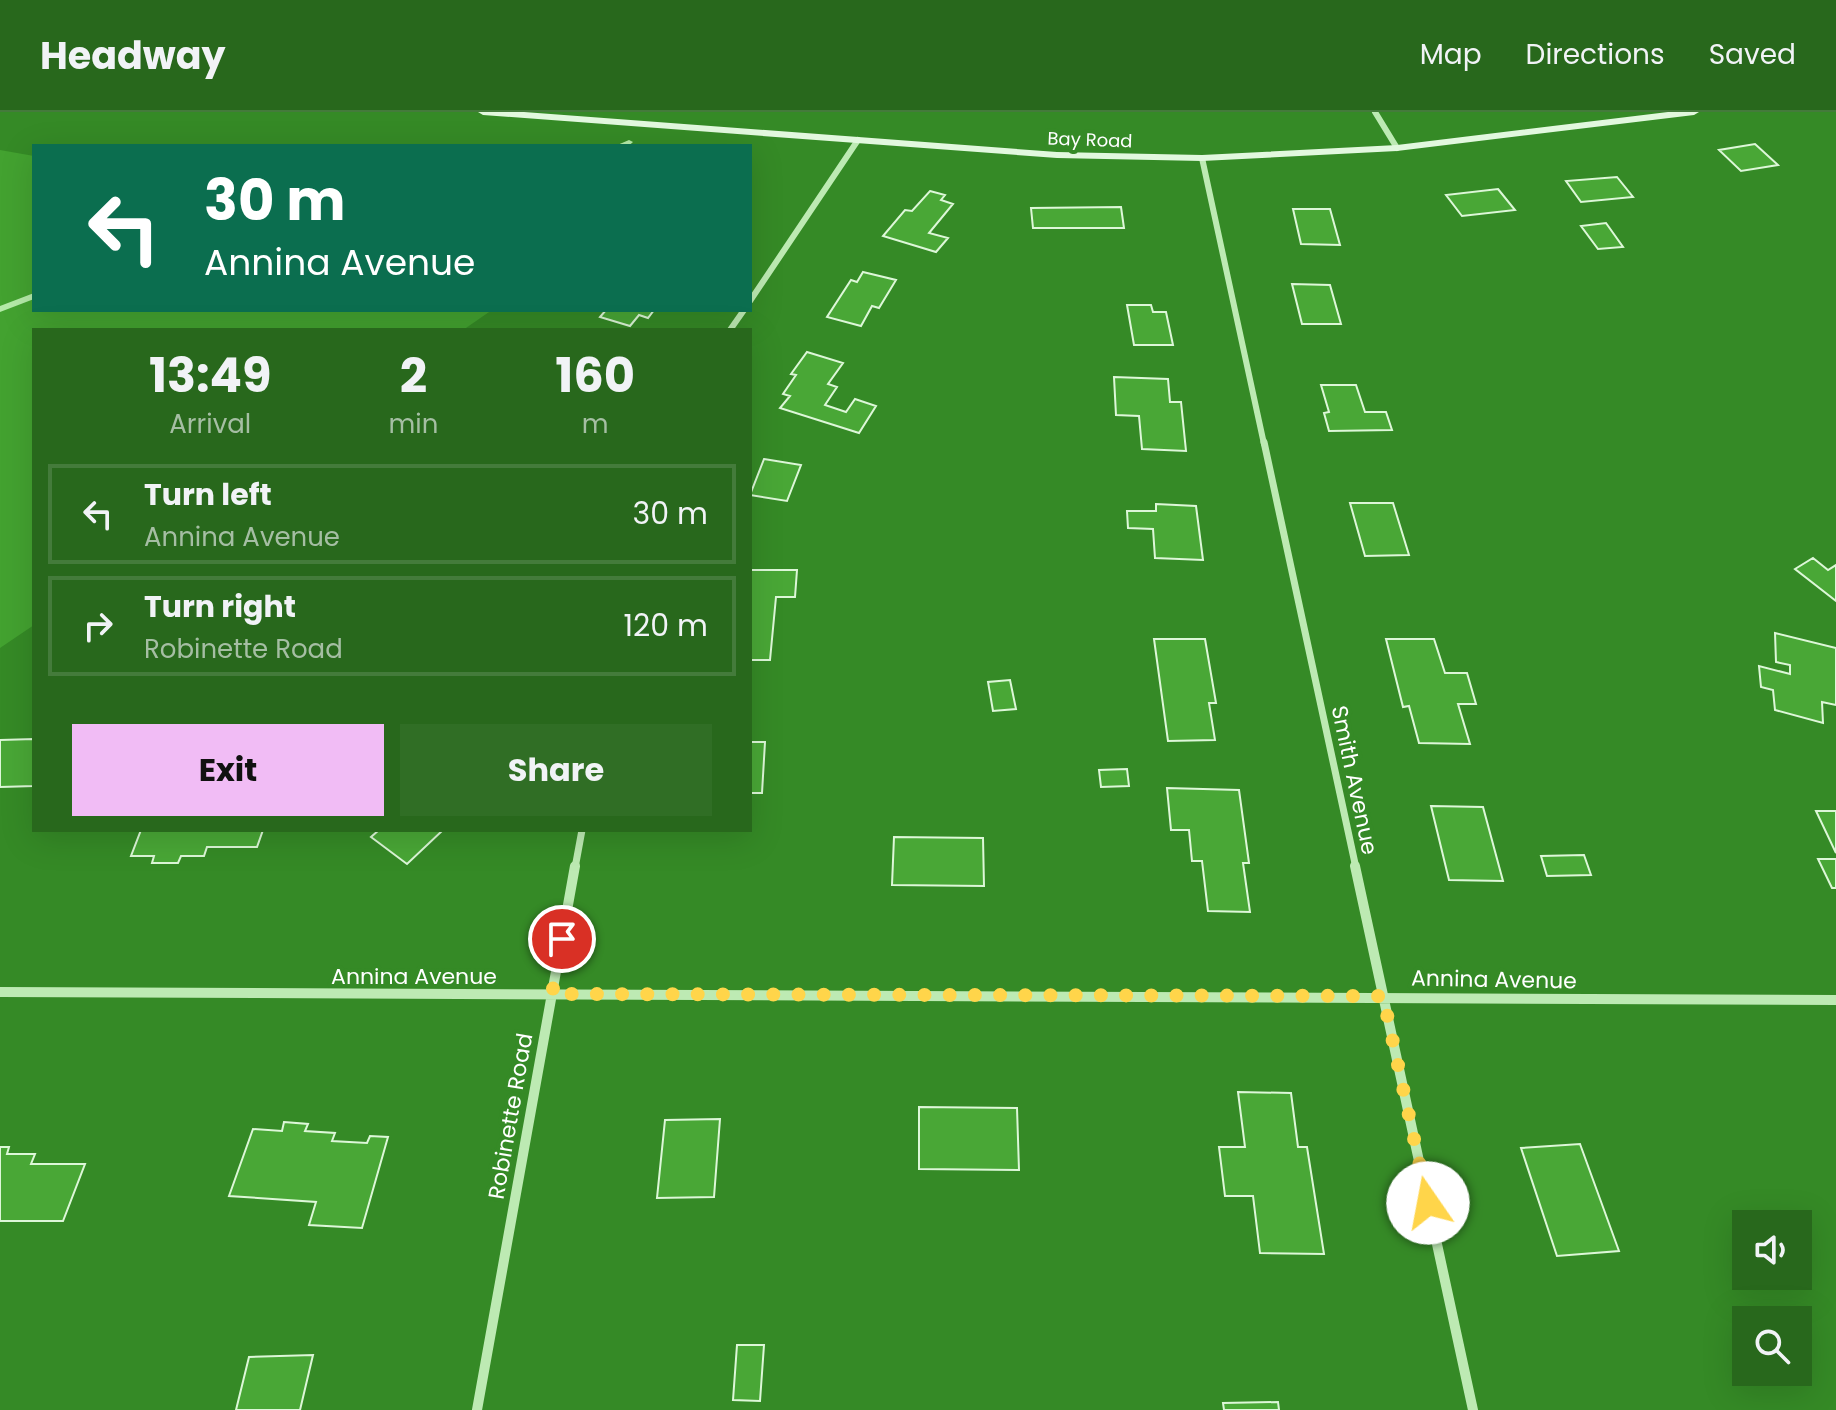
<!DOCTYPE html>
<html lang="en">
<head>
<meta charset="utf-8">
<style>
	:root { --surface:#28681c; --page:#306e25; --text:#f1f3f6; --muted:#a5bea3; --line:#447b3b; --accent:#f1bcf5 }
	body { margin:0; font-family:Poppins,sans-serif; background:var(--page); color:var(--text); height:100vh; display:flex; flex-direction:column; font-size:30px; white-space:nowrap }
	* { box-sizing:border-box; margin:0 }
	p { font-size:26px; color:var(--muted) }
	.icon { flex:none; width:44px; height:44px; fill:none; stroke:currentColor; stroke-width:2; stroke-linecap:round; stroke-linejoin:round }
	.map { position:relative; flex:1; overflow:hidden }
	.sheet { position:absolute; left:32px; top:216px; width:720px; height:504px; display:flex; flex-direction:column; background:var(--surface); border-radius:0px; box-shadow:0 8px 32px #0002 }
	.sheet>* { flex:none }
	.hud { position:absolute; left:32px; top:32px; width:720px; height:168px; border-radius:0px; box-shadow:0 8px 32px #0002; background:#0b6e4f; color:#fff; overflow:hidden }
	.tools { position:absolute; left:1732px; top:1098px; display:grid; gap:16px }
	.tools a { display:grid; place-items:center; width:80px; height:80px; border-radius:0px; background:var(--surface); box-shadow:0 8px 32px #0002; font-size:40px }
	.pin { position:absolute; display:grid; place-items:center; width:68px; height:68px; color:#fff; margin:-34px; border:4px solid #fff; border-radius:50%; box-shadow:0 2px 8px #0007 }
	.me { position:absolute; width:88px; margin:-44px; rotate:348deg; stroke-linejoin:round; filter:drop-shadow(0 0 6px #0008) }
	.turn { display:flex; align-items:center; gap:28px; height:168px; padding:0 40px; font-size:36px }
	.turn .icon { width:104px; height:104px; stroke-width:2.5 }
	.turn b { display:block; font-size:56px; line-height:68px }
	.eta { display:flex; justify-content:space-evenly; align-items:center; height:136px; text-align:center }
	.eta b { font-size:48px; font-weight:700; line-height:56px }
	.cta { display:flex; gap:16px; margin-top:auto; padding:16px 40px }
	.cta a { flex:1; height:92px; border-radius:0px; background:var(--accent); color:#111; font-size:32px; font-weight:700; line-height:92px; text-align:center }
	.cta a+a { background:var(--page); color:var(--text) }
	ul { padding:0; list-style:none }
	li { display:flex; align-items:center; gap:24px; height:100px; margin:0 16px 12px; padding:0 24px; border:4px solid var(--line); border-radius:0px }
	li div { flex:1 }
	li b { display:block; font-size:30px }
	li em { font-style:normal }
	header { display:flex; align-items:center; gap:48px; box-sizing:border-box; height:112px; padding:0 40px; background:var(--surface); border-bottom:2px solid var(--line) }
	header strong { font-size:38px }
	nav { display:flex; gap:44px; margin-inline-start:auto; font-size:28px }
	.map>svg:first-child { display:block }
	.green { fill:#43a230 }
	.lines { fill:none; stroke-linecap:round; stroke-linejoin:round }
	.stream { fill:#b4eaa8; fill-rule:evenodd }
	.building { fill:#49a736; stroke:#ddf7d8; stroke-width:2 }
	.street-far2 { stroke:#bdeab3; stroke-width:6 }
	.street-far1 { stroke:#bdeab3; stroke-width:7 }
	.street { stroke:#bdeab3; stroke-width:10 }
	.secondary { fill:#e2f8de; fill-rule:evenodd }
	.route { stroke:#ffd54a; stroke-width:14; stroke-dasharray:0 25.2 }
	.labels { text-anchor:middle; stroke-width:8; stroke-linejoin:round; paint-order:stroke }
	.far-street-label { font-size:18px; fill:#fff; stroke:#358a26 }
	.street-label { font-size:22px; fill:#fff; stroke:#358a26 }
</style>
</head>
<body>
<header>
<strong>Headway</strong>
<nav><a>Map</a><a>Directions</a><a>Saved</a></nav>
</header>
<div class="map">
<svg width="1836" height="1298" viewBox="0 0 1836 1298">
	<rect width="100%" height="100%" fill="#358a26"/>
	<!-- green -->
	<path class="green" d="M0 38 34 44V198H492L463 218H34V513L0 536Z"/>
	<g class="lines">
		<!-- stream -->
		<path class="stream" d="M629 28 633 30C628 35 622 34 615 34Z
			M34 181V187L0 200V194Z"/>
	</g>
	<!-- building -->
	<path class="building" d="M1755 32 1778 53 1741 59 1719 38Z
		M1617 65 1633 85 1581 90 1566 69Z
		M1498 77 1515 98 1462 104 1446 83Z
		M930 79 945 83 941 88 953 92 929 121 948 126 936 140 883 124 905 98 912 99Z
		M1121 95 1124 116H1033L1031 96Z
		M1293 97H1330L1340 133 1301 132Z
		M1606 111 1623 135 1598 137 1581 114Z
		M863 160 896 168 879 196 872 194 861 214 827 205 851 168 857 170Z
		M1292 172 1330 173 1341 212H1302Z
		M1127 193H1151L1153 200H1166L1173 233H1134Z
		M606 198H654L648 206 639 203 630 214 600 205Z
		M807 240 843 251 828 272 837 275 825 293 846 300 855 287 876 294 859 321 780 296 790 284 783 282 796 263 791 262Z
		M1114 265 1168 267 1170 290H1181L1186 339 1142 337 1139 304 1116 303Z
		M1321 273H1356L1365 300H1386L1392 318 1329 319 1324 301 1329 300Z
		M764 347 801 353 787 389 750 383Z
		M1350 391H1393L1409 443 1365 444Z
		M1156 392 1196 394 1203 448 1155 446 1153 417 1128 416 1127 399H1156Z
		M1813 446 1828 458 1836 453V489L1795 457Z
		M750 458H797L795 485H776L770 548H750Z
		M1775 521 1836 536V593L1822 590 1823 611 1775 598 1773 578 1761 575 1759 554 1790 562V553L1776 550Z
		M1154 527H1205L1216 591H1209L1215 628 1168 629Z
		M1386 527H1434L1445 561H1467L1476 592H1458L1470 632 1419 631 1409 594 1403 595Z
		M1010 568 1016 597 993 599 988 570Z
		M34 627V674L0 675V628Z
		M750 630H765L762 681H750Z
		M1127 657 1129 674 1101 675 1099 658Z
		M1167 676 1239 678 1249 751H1243L1250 800 1208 799 1202 749H1192L1189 718H1171Z
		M1431 694 1483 695 1503 769 1449 768Z
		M1816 699H1836V741Z
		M141 718H263L257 735H207L204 744H181L178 751H152L154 744H131Z
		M379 718H443L407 752 371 725Z
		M894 725 983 726 984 774 892 773Z
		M1584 743 1591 763 1547 764 1541 744Z
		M1818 747H1836V776H1832Z
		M1238 980 1291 981 1298 1035H1307L1324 1142 1260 1141 1253 1084H1225L1219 1035H1245Z
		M919 995 1017 996 1019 1058 919 1057Z
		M720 1007 714 1085 657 1086 665 1008Z
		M284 1010 308 1012 305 1019 335 1021 332 1029 367 1031 370 1024 388 1025 362 1116 309 1113 316 1090 229 1084 253 1017 282 1019Z
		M1580 1032 1619 1139 1557 1144 1521 1036Z
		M0 1035H9L7 1042H35L31 1052H85L63 1109H0Z
		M737 1233H764L760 1289 733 1288Z
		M313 1243 300 1298H236L249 1245Z
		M1278 1290 1279 1298H1224L1223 1291Z"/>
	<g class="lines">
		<!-- street-far2 -->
		<path class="street-far2" d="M1375 0 1397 36
			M1202 46 1264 332
			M750 189 858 28
			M730 218 744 198"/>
		<!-- street-far1 -->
		<path class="street-far1" d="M1264 330 1356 756
			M575 756 582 718"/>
		<!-- street -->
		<path class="street" d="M1355 754 1473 1298
			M0 880 1836 888
			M477 1298 575 754"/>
		<!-- secondary -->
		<path class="secondary" d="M478 0H524L1057 40 1202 43 1397 33 1668 0H1699L1694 3 1397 39 1202 49 1057 46 483 3Z"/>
	</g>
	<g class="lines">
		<!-- route -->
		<path class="route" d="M562 827 552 882 1383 884 1428 1091"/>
	</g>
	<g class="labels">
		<!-- far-street labels -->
		<g class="far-street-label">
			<text transform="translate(1090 28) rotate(2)" y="6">Bay Road</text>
		</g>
		<!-- street labels -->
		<g class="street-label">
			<text transform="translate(1355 668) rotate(78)" y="8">Smith Avenue</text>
			<text x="414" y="872">Annina Avenue</text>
			<text transform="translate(1494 867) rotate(1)" y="8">Annina Avenue</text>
			<text transform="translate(510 1004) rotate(-80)" y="8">Robinette Road</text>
		</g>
	</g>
</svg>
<div class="tools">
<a><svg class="icon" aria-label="sound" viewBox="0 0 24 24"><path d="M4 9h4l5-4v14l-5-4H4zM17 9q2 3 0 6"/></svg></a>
<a><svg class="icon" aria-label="search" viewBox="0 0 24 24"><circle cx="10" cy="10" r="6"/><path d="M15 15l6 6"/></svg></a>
</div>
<div class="pin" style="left:562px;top:827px;background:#d93025"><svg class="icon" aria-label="arrive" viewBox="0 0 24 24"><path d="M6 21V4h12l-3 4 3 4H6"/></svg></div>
<svg class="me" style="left:1428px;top:1091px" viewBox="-20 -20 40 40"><circle r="19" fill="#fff"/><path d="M0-13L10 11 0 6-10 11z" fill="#ffd54a"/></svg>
<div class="hud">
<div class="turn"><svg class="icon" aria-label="left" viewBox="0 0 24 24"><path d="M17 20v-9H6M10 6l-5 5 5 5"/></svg><div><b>30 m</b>Annina Avenue</div></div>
</div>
<section class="sheet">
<div class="eta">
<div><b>13:49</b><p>Arrival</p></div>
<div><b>2</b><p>min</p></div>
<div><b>160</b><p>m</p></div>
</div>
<ul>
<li><svg class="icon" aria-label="left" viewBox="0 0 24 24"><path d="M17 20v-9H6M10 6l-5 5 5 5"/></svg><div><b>Turn left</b><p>Annina Avenue</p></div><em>30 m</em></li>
<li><svg class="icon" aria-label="right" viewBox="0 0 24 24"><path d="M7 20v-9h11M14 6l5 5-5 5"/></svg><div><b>Turn right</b><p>Robinette Road</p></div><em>120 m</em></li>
</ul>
<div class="cta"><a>Exit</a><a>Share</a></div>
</section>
</div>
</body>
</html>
